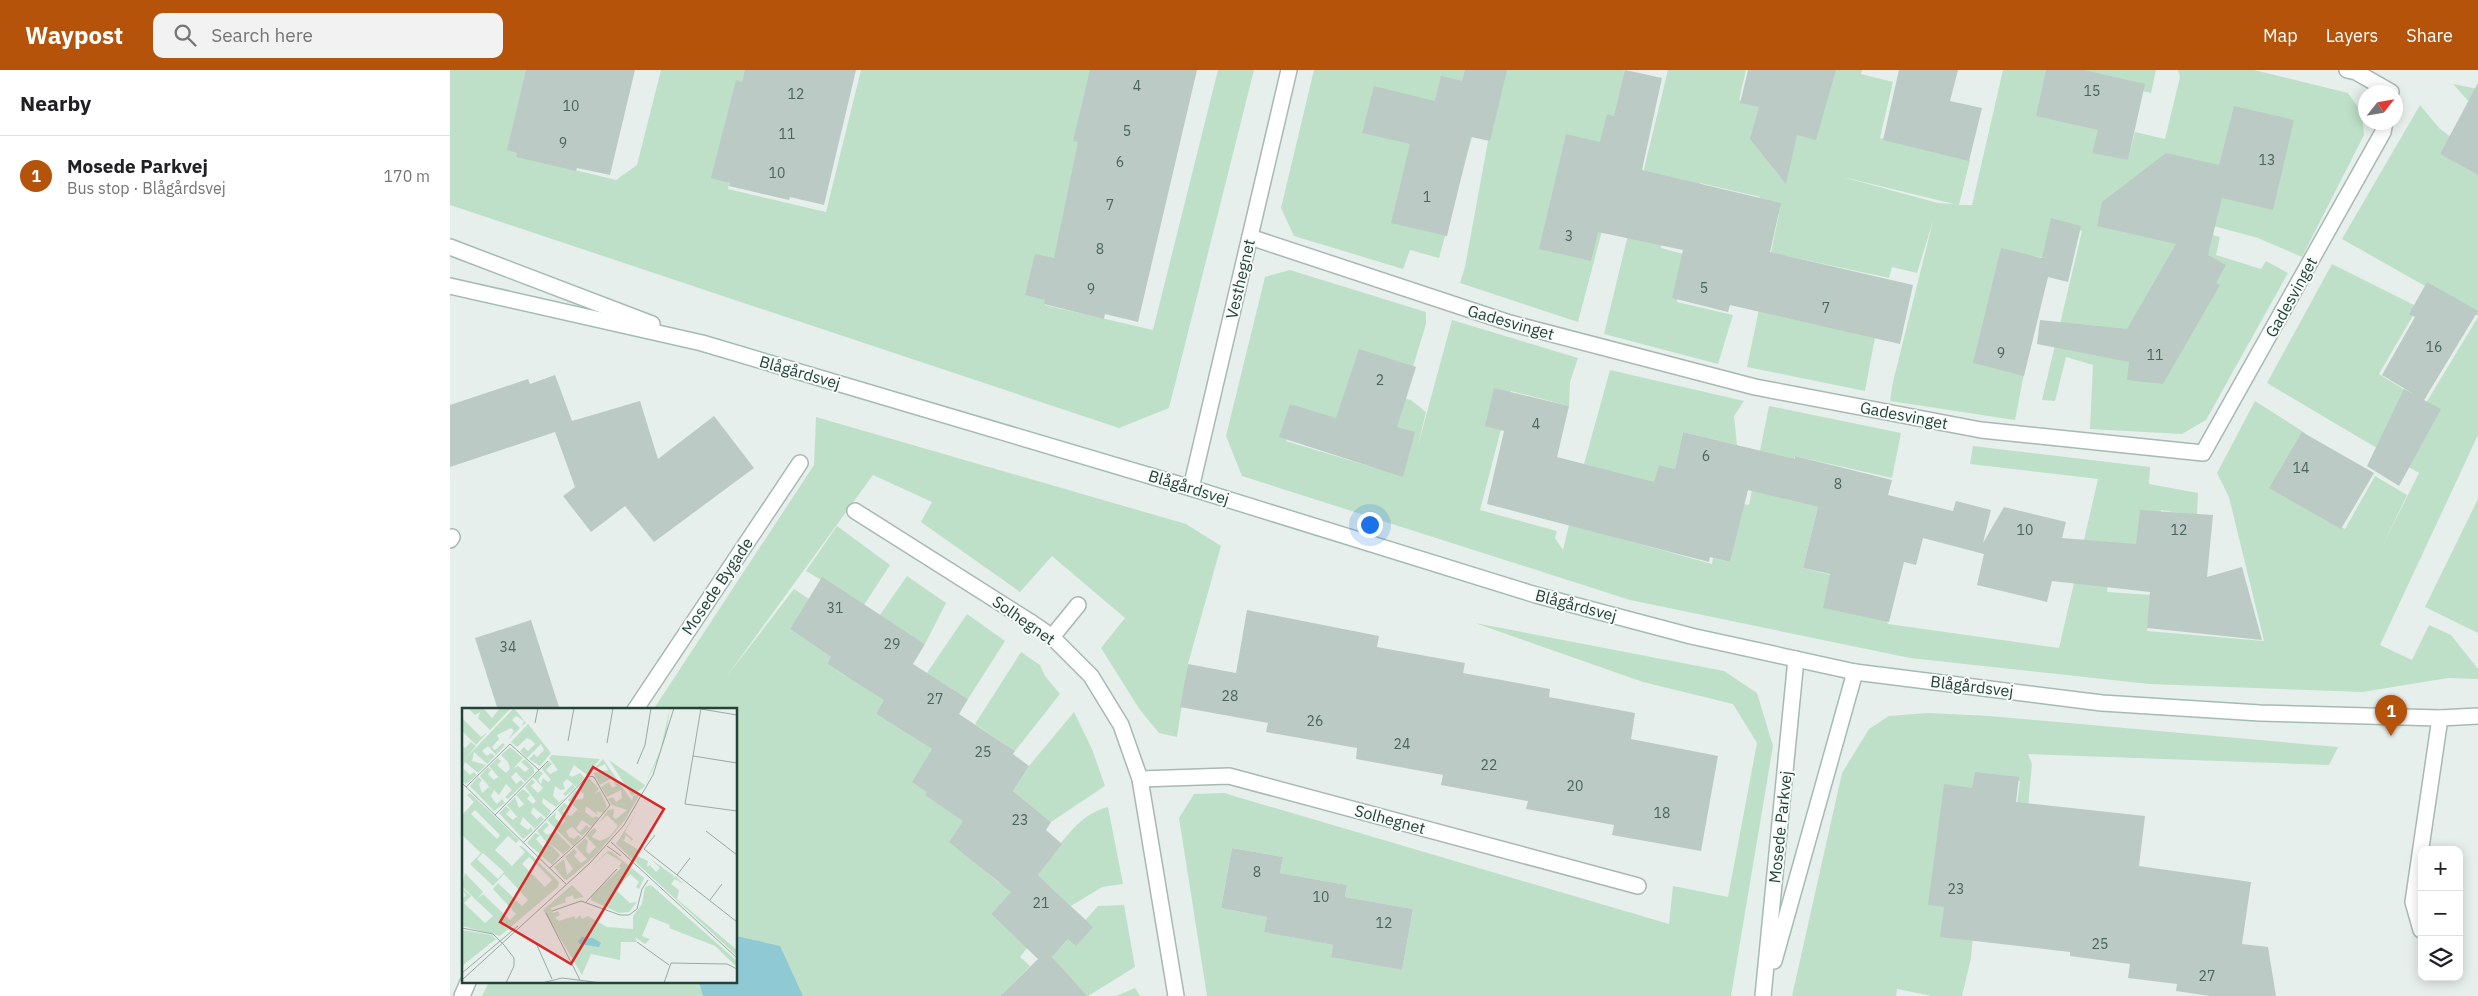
<!DOCTYPE html>
<html lang="en">
<head>
<meta charset="utf-8">
<style>
  :root { --surface:#fff; --page:#f2f2f2; --text:#202124; --muted:#757577; --line:#e0e0e0; --accent:#b45309 }
  body { margin:0; font-family:"IBM Plex Sans",sans-serif; background:var(--page); color:var(--text) }
  .controls { position:absolute; right:15px; bottom:15px; display:grid; overflow:hidden; border-radius:10px; box-shadow:0 2px 12px #0003 }
  .controls button { width:45px; height:45px; display:grid; place-items:center; padding:0; border:0; border-bottom:1px solid var(--line); background:var(--surface); color:var(--text); font:25px sans-serif }
  .compass { position:absolute; left:1908px; top:15px; width:45px; height:45px; border-radius:50%; background:var(--surface); box-shadow:0 2px 12px #0003; rotate:59deg }
  .you { position:absolute; left:919px; top:454px; width:18px; height:18px; margin:-12px; border:4px solid #fff; border-radius:50%; background:#1a73e8; box-shadow:0 0 0 8px #1a73e833 }
  .badge { display:grid; place-items:center; width:32px; height:32px; border-radius:50%; background:var(--accent); color:#fff; font-size:16px; font-weight:700 }
  .pin { position:absolute; translate:-50% -41px; filter:drop-shadow(0 1px 2px #0008) }
  .pin::after { content:''; position:absolute; top:26px; width:18px; height:15px; background:inherit; clip-path:polygon(0 0,100% 0,50% 100%) }
  .list { margin:0; padding:0; list-style:none }
  h2 { display:flex; justify-content:space-between; align-items:center; height:65px; margin:0; padding:0 20px; font-size:21px }
  h2 small { font-size:16px; font-weight:400; color:var(--muted) }
  .list li { display:grid; grid-template-columns:32px 1fr auto; gap:15px; align-items:center; box-sizing:border-box; height:80px; padding:0 20px; border-top:1px solid var(--line) }
  .list b { display:block; font-size:19px; white-space:nowrap }
  .list p { margin:0; font-size:16px; white-space:nowrap; color:var(--muted) }
  .list em { font-size:16px; font-style:normal; color:var(--muted) }
  .icon { flex:none; width:28px; height:28px; fill:none; stroke:currentColor; stroke-width:2; stroke-linecap:round; stroke-linejoin:round }
  .map { position:relative; flex:none; width:2028px; height:926px; overflow:hidden }
  header { display:flex; align-items:center; gap:30px; box-sizing:border-box; height:70px; padding:0 25px; background:var(--accent); color:#fff }
  header strong { font-size:24px }
  nav { display:flex; gap:28px; margin-inline-start:auto; font-size:18px }
  .search { width:350px; height:45px; background:var(--page); display:flex; align-items:center; gap:12px; box-sizing:border-box; padding:0 18px; border-radius:10px; color:var(--muted); font-size:19px }
  main { display:flex }
  aside { flex:1; background:var(--surface) }
  .map>svg:first-child { display:block }
  .green { fill:#bfe0c8; fill-rule:evenodd }
  .water { fill:#8ec9d4 }
  .building { fill:#bbcac4 }
  .lines { fill:none; stroke-linecap:round; stroke-linejoin:round }
  .lane-casing { stroke:#a8b8b2; stroke-width:18 }
  .street-casing { stroke:#a8b8b2; stroke-width:18 }
  .secondary-casing { stroke:#a4bbb3; stroke-width:18 }
  .lane { stroke:#fff; stroke-width:15 }
  .street { stroke:#fff; stroke-width:15 }
  .secondary { stroke:#fff; stroke-width:15 }
  .labels { text-anchor:middle; stroke-width:4; stroke-linejoin:round; paint-order:stroke }
  .number-label { font-size:14px; fill:#4a645c }
  .street-label { font-size:16px; fill:#24423a; stroke:#f7fbf9 }
  .inset-road { fill:none; stroke:#98aaa4; stroke-width:1 }
  .view { fill:#d62828; fill-opacity:0.15; stroke:#d62828; stroke-width:2.5 }
  .inset-edge { fill:none; stroke:#24423a; stroke-width:2.5 }
</style>
</head>
<body>
<header>
<strong>Waypost</strong>
<div class="search"><svg class="icon" aria-label="search" viewBox="0 0 24 24"><circle cx="10" cy="10" r="6"/><path d="M15 15l6 6"/></svg>Search here</div>
<nav><a>Map</a><a>Layers</a><a>Share</a></nav>
</header>
<main>
<aside>
<h2>Nearby<small></small></h2>
<ul class="list">
<li><span class="badge">1</span><div><b>Mosede Parkvej</b><p>Bus stop · Blågårdsvej</p></div><em>170 m</em></li>
</ul>
</aside>
<div class="map">
<svg width="2028" height="926" viewBox="0 0 2028 926">
  <rect width="100%" height="100%" fill="#e6efeb"/>
  <g class="green">
    <polygon points="0,0 87,0 68,86 166,110 187,95 211,0 306,0 278,119 376,142 411,0 650,0 595,235 703,260 768,0 804,0 719,338 669,358 0,135"/>
    <polygon points="864,0 1043,0 1033,27 989,188 960,180 953,199 844,166 831,138"/>
    <polygon points="1051,0 1172,0 1193,5 1128,252 1010,213 1015,197"/>
    <path d="M1218,0H1296L1289,30L1342,43L1352,0H1412L1411,4L1443,12L1430,68L1520,90L1509,135H1522L1553,0H1706L1701,23L1604,0L1657,56L1652,83L1678,90L1685,62L1715,69L1730,7L1728,0H1804L1898,23L1912,43L1914,65L1852,187L1808,168L1760,155L1778,105L1725,155L1770,167L1766,185L1811,199L1816,191L1838,203L1756,350L1732,364L1640,359L1643,295L1616,287L1605,331L1592,330L1632,161L1602,153L1595,188L1553,180L1529,294L1574,304L1565,350L1440,331L1443,312L1483,151L1467,203L1442,197L1439,208L1337,186L1325,245L1425,267L1415,321L1297,297L1329,144L1308,139L1310,127L1250,113L1245,134L1222,129L1211,178L1237,185L1227,232L1283,245L1268,294L1154,264ZM1396,108H1397L1504,134L1488,133Z"/>
    <polygon points="2003,14 2028,19 2021,34"/>
    <polygon points="1970,35 1989,58 2002,68 1993,85 2028,105 2028,246 1892,169"/>
    <polygon points="1882,194 1968,237 1929,304 1976,333 2028,247 2028,365 1930,575 1962,590 1979,555 2001,565 2028,599 2028,609 1998,608 1912,622 1699,614 1460,588 1180,530 792,406 776,366 815,207 840,200 976,242 976,254 962,300 893,355 845,341 836,371 925,398 947,326 961,330 976,342 967,379 1002,250 1128,288 1120,312 1119,336 1061,321 1030,440 1107,461 1105,468 1113,480 1130,408 1146,411 1148,398 1134,394 1160,300 1294,331 1284,346 1287,375 1233,362 1225,399 1209,395 1203,418 1161,466 1262,494 1263,488 1280,492 1285,472 1267,468 1276,431 1299,435 1319,336 1451,363 1442,408 1345,386 1335,429 1368,437 1353,498 1421,515 1438,554 1609,578 1648,409 1520,394 1523,376 1700,397 1699,414 1748,423 1747,446 1711,440 1704,480 1661,476 1657,522 1702,525 1697,561 1814,571 1779,427 1767,403 1805,331 1855,363 1823,419 1895,459 1925,406 1957,425 1933,475 1969,403 1817,313"/>
    <polygon points="366,347 736,454 771,476 738,594 727,667 709,663 690,640 651,578 675,548 602,486 570,522 471,452 482,432 423,405 277,606 344,519 359,529 340,559 381,587 377,594 395,606 400,599 438,625 426,644 482,679 528,728 500,771 549,813 568,815 541,844 577,878 570,887 580,896 552,924 554,926 32,926 39,912 286,912 286,640 203,640 364,395"/>
    <polygon points="2028,429 2028,563 1975,537"/>
    <polygon points="387,456 440,495 414,535 356,501"/>
    <polygon points="457,506 496,533 475,574 430,545"/>
    <polygon points="517,544 555,571 518,629 477,603"/>
    <path d="M1025,553L1274,601L1307,623L1323,676L1281,926H757L729,748L744,724L774,723L1219,854L1223,816L1278,827L1307,673L1283,634L1193,612ZM782,778L833,787L830,803L897,815L895,827L963,839L952,900L881,886L883,875L815,862L817,847L771,838Z"/>
    <polygon points="571,582 590,595 595,606 610,624 565,681 525,654"/>
    <polygon points="624,642 642,679 655,716 601,752 563,721 579,696"/>
    <polygon points="1478,643 1539,646 1888,677 1879,695 1578,684 1582,694 1572,801 1566,743 1570,711 1543,708 1525,840 1521,888 1512,926 1482,926 1447,919 1446,926 1342,926 1392,703 1419,659 1439,646"/>
    <path d="M658,737L673,814L652,817L621,836L588,805C607,780 625,745 658,737Z"/>
    <polygon points="674,835 685,897 638,926 634,926 602,887 648,836"/>
    <polygon points="685,918 690,926 666,926"/>
  </g>
  <polygon class="water" points="286,866 330,876 353,926 253,926 249,912 286,912"/>
  <g class="building">
    <polygon points="76,0 185,0 160,105 127,98 126,101 66,87 67,83 57,80"/>
    <polygon points="295,0 406,0 374,135 340,127 339,130 279,116 280,113 261,108 286,10 292,12"/>
    <polygon points="640,0 747,0 688,252 655,244 654,249 594,234 595,230 575,225 585,184 604,188 628,72 623,71"/>
    <polygon points="1015,0 1057,0 1040,71 1021,67 997,166 941,153 960,74 912,63 924,16 985,31 991,6 1012,11"/>
    <polygon points="1175,0 1212,8 1192,100 1331,133 1320,182 1463,215 1450,274 1280,235 1278,242 1222,228 1233,180 1148,162 1141,191 1089,179 1116,64 1150,72 1157,44 1164,46"/>
    <polygon points="1298,0 1386,0 1366,70 1347,65 1336,114 1300,69 1309,37 1290,33"/>
    <polygon points="1449,0 1508,0 1500,31 1532,38 1519,91 1433,70"/>
    <polygon points="1596,0 1634,0 1695,14 1678,90 1642,83 1648,60 1586,46"/>
    <polygon points="2028,13 2028,105 1990,84"/>
    <polygon points="1784,36 1844,50 1823,140 1772,128 1758,185 1776,195 1766,213 1770,215 1713,314 1677,310 1679,292 1587,274 1590,250 1677,259 1726,174 1647,156 1652,132 1716,83 1769,95"/>
    <polygon points="1601,148 1631,156 1618,212 1598,207 1574,306 1523,293 1551,178 1592,188"/>
    <polygon points="1977,212 2028,241 1974,330 1991,339 1949,416 1917,396 1954,319 1965,325 1932,305 1965,247 1959,244"/>
    <polygon points="909,279 966,297 947,357 965,362 953,407 829,367 840,334 886,348"/>
    <polygon points="105,305 122,351 190,331 208,389 264,346 304,398 204,472 175,436 141,462 113,426 125,417 105,362 0,397 0,335 78,309 80,314"/>
    <polygon points="1044,318 1119,336 1107,387 1204,412 1209,395 1225,399 1233,362 1345,389 1345,386 1442,410 1438,425 1503,441 1506,431 1541,440 1533,473 1554,437 1616,452 1612,468 1686,474 1690,440 1763,445 1757,507 1792,497 1812,570 1697,558 1700,522 1602,511 1597,532 1527,515 1534,484 1473,468 1466,495 1454,492 1439,552 1373,538 1380,504 1353,498 1368,437 1298,420 1280,492 1260,487 1259,492 1037,434 1054,361 1035,356"/>
    <polygon points="1852,362 1924,403 1891,459 1819,418"/>
    <polygon points="372,507 475,574 463,594 518,629 509,644 565,681 563,684 579,696 563,721 601,752 596,760 612,774 588,805 643,857 626,876 618,869 602,887 637,926 550,926 588,889 541,844 561,822 499,772 513,751 475,725 477,722 462,712 482,679 426,644 434,630 377,594 381,587 340,559"/>
    <polygon points="797,540 929,566 927,577 1015,593 1013,603 1100,619 1099,627 1185,643 1181,669 1268,686 1251,781 1162,765 1164,755 1076,739 1078,731 991,715 993,705 906,689 907,678 816,662 818,653 730,637 738,594 786,603"/>
    <polygon points="81,550 110,640 48,640 25,568"/>
    <polygon points="1525,702 1569,707 1566,732 1695,746 1689,796 1801,812 1792,874 1818,877 1826,926 1760,926 1726,921 1727,914 1678,908 1680,894 1620,886 1620,882 1490,867 1494,837 1478,835 1494,714 1522,718"/>
    <polygon points="782,778 833,787 830,803 897,815 895,827 963,839 952,900 881,887 883,875 814,862 817,847 771,838"/>
  </g>
  <g class="lines">
    <defs>
      <g id="lane">
        <polyline points="602,567 628,535"/>
        <polyline points="1971,860 1963,832 1990,648"/>
      </g>
      <g id="street">
        <polyline points="1897,0 1906,2 1941,22"/>
        <polyline points="800,167 1060,253 1305,317 1531,360 1753,383 1933,62 1935,52"/>
        <polyline points="741,418 839,0"/>
        <polyline points="405,441 579,551 602,567 641,606 671,655 690,709 726,926"/>
        <polyline points="0,470 2,467"/>
        <polyline points="185,640 350,393"/>
        <polyline points="690,709 779,706 1188,816"/>
        <polyline points="12,926 18,912"/>
      </g>
      <g id="secondary">
        <polyline points="0,177 202,254"/>
        <polyline points="0,216 252,273 741,418 1086,525 1241,566 1405,602 1652,633 1810,643 1990,648 2028,646"/>
        <polyline points="1324,891 1405,602"/>
        <polyline points="1313,926 1346,589"/>
      </g>
    </defs>
    <use href="#lane" class="lane-casing"/>
    <use href="#street" class="street-casing"/>
    <use href="#secondary" class="secondary-casing"/>
    <use href="#lane" class="lane"/>
    <use href="#street" class="street"/>
    <use href="#secondary" class="secondary"/>
  </g>
  <g class="labels">
    <g class="number-label">
      <text x="687" y="21">4</text>
      <text x="1642" y="26">15</text>
      <text x="346" y="29">12</text>
      <text x="121" y="41">10</text>
      <text x="677" y="66">5</text>
      <text x="337" y="69">11</text>
      <text x="113" y="78">9</text>
      <text x="1817" y="95">13</text>
      <text x="670" y="97">6</text>
      <text x="327" y="108">10</text>
      <text x="977" y="132">1</text>
      <text x="660" y="140">7</text>
      <text x="1119" y="171">3</text>
      <text x="650" y="184">8</text>
      <text x="1254" y="223">5</text>
      <text x="641" y="224">9</text>
      <text x="1376" y="243">7</text>
      <text x="1984" y="282">16</text>
      <text x="1551" y="288">9</text>
      <text x="1705" y="290">11</text>
      <text x="930" y="315">2</text>
      <text x="1086" y="359">4</text>
      <text x="1256" y="391">6</text>
      <text x="1851" y="403">14</text>
      <text x="1388" y="419">8</text>
      <text x="1575" y="465">10</text>
      <text x="1729" y="465">12</text>
      <text x="385" y="543">31</text>
      <text x="442" y="579">29</text>
      <text x="58" y="582">34</text>
      <text x="780" y="631">28</text>
      <text x="485" y="634">27</text>
      <text x="865" y="656">26</text>
      <text x="952" y="679">24</text>
      <text x="533" y="687">25</text>
      <text x="1039" y="700">22</text>
      <text x="1125" y="721">20</text>
      <text x="1212" y="748">18</text>
      <text x="570" y="755">23</text>
      <text x="807" y="807">8</text>
      <text x="1506" y="824">23</text>
      <text x="871" y="832">10</text>
      <text x="591" y="838">21</text>
      <text x="934" y="858">12</text>
      <text x="1650" y="879">25</text>
      <text x="1757" y="911">27</text>
    </g>
    <g class="street-label">
      <text transform="translate(790 209) rotate(-77)" y="6">Vesthegnet</text>
      <text transform="translate(1841 227) rotate(-61)" y="6">Gadesvinget</text>
      <text transform="translate(1061 252) rotate(16)" y="6">Gadesvinget</text>
      <text transform="translate(350 302) rotate(16)" y="6">Blågårdsvej</text>
      <text transform="translate(1454 345) rotate(11)" y="6">Gadesvinget</text>
      <text transform="translate(739 417) rotate(17)" y="6">Blågårdsvej</text>
      <text transform="translate(267 516) rotate(-56)" y="6">Mosede Bygade</text>
      <text transform="translate(1126 535) rotate(15)" y="6">Blågårdsvej</text>
      <text transform="translate(574 550) rotate(35)" y="6">Solhegnet</text>
      <text transform="translate(1522 616) rotate(7)" y="6">Blågårdsvej</text>
      <text transform="translate(940 749) rotate(15)" y="6">Solhegnet</text>
      <text transform="translate(1330 757) rotate(-84)" y="6">Mosede Parkvej</text>
    </g>
  </g>
  <g transform="translate(12 638)">
    <rect width="275" height="275" fill="#e6efeb"/>
    <path d="M6,0H21L30,10L38,0H49L28,22L16,10L18,4L13,7ZM52,0L64,15L60,18L62,13L54,8L50,12L58,20L46,32L52,23L49,20L35,27L37,31L30,39L33,42L41,35L43,37L34,47L26,38L20,43L25,48L29,45L33,48L25,56L12,44L10,53L24,57L16,65L3,54L1,60L8,67L12,64L15,67L4,76L0,73V37L3,40L9,34L14,38L3,51ZM208,0L204,27L195,53L182,79L170,88L147,52L183,77L198,43ZM0,10L19,29L26,24L14,37L0,23ZM66,16L89,45L78,58L67,51L72,46L75,49L82,42L79,36L65,50L58,43L62,39L66,43L73,36L69,32L65,30L55,39L49,34ZM48,39L61,50L51,61L56,58L63,64L67,61L59,54L63,51L72,60V65L63,74L54,64L49,69L54,76L59,72L62,75L46,91L43,89L50,82L44,76L37,87L32,82L29,88L32,93L35,96L40,91L43,95L32,103L8,78L16,69L20,72L17,76L20,85L27,79L30,82L18,68L26,59L29,62L26,66L32,72L36,69L39,72L27,58L36,50L39,53L35,57L44,65L48,61L46,54L39,47ZM90,47L138,51L125,67L112,57L107,67L110,69L118,65L123,70L114,79L111,76L113,80L103,88L101,86L111,76L105,71L101,75L103,81L99,82L93,78L91,88L97,94L103,90L94,99L81,90L80,95L89,103L84,110L71,99L69,105L75,111L79,108L82,111L73,121L61,109L58,116L66,122L69,119L71,123L61,131L37,105L44,98L48,102L44,106L51,112L54,109L57,111L45,97L53,89L57,100L62,96L54,87L61,81L68,87L65,91L71,96L74,93L63,79L70,71L73,74L69,78L76,85L81,80L71,69L78,63L81,65L76,72L79,76L81,70L86,74L89,72L80,61L87,53L90,56L84,62L88,66L96,62L87,50ZM141,51L170,93L171,88L178,86L163,112L133,148L105,172L102,171L92,159L102,151L105,167L111,161L103,149L112,141L115,144L112,148L119,155L125,151L114,139L123,130L126,133L124,143L127,146L134,139L124,128L132,120L135,122L130,129L138,133L147,129L156,118L145,107L137,115L146,102L152,101L151,109L154,111L165,102L150,97L146,91L151,89L154,94L160,90L159,82L145,89L139,79L147,74L150,80L154,78L150,70L138,77L131,65L146,62L143,56L131,62ZM127,70L137,81L132,86L138,83L145,98L141,105L134,103L136,107L124,98L123,104L131,110L134,108L137,110L130,119L120,112L114,120L118,124L124,117L128,120L120,128L110,119L104,123L107,129L112,131L116,127L119,130L111,138L85,112L94,104L93,110L100,116L103,113L96,102L102,95L106,98L101,103L103,106L109,108L115,102L118,104L106,92L114,82L118,85L112,92L121,91L122,86L116,81ZM8,85L57,132L54,135L46,128L33,142L50,158L63,144L57,138H60L97,174L96,179L38,228L0,218V190L4,188L0,180L9,188L2,195L23,215L31,208L14,192L21,186L48,212L54,206L31,181L36,175L60,198L66,192L42,166L31,178L8,156L19,145L0,127V107L12,94L5,87ZM13,102L38,127L35,131L9,106ZM21,145L42,164L36,171L15,151ZM67,149L90,172L83,179L60,156ZM176,101L163,124L171,131L170,133L164,127L162,133L182,145L177,143L175,148L186,153L185,159L188,157L194,164L198,160L189,151L212,168L211,171L213,168L223,177L213,171L209,176L217,182L215,191L275,242V248L154,136ZM84,114L87,117L81,123L85,127L93,123L109,139L101,146L86,134L98,147L90,157L65,135L73,125L78,127L74,131L81,139L85,135L75,123ZM146,143L150,144L182,170L177,181L174,179L177,174L168,166L154,182L168,195L175,194L167,204L157,205L129,192V188L159,160L157,158L160,154L145,145L127,161ZM3,165L21,184L14,192L0,178ZM110,177L122,189L112,191L111,187L103,190L104,194L89,200L91,205L96,203L98,207L93,210L97,213L112,208L114,211L118,207L120,211L126,208L145,219L171,221V208L180,196L183,179L189,177L275,253V259L253,238L207,220L208,217L188,209L180,228L188,231L183,236L173,229L175,234H159L158,252L129,246L120,267L81,202ZM0,222L30,227L34,231L0,258Z" fill="#bfe0c8" fill-rule="evenodd"/>
    <path d="M120,229L131,230L139,235L137,239L118,236L116,233Z" fill="#8ec9d4"/>
    <path class="inset-road" d="M239,0L223,96L275,103M239,1L275,7M73,15L76,0M106,33L112,0M145,35L151,0M231,48L275,55M175,56L183,37L189,0M0,75L104,176M4,79L48,36L77,62M33,107L86,53M244,123L275,147M193,127L182,141L275,214M149,134L275,250M61,135L126,68L132,69L148,97L122,129L88,160M145,138L159,148M215,167L228,150M248,192L260,176M124,194L155,161M90,203L119,193L158,207H167L175,201L180,181L186,172M84,205L118,272M0,220L31,226L42,237L52,250V258L44,275M175,234L207,257M74,235L90,271M0,265L56,218M0,272L128,155L162,117L191,67L212,0M80,275L100,270L140,275M202,275L209,255L265,256L275,261"/>
    <path class="view" d="M131,59L202,101L109,256L38,214Z"/>
    <rect width="275" height="275" class="inset-edge"/>
  </g>
</svg>
<div class="controls">
<button>+</button>
<button>−</button>
<button><svg class="icon" aria-label="layers" viewBox="0 0 24 24"><path d="M12 4l9 5-9 5-9-5zM3 14l9 5 9-5"/></svg></button>
</div>
<svg class="compass" viewBox="-18 -18 36 36"><path d="M0-13l5 13h-10z" fill="#e53935"/><path d="M0 13l5-13h-10z" fill="#757577"/></svg>
<div class="you"></div>
<div class="pin badge" style="left:1941px;top:666px">1</div>
</div>
</main>
</body>
</html>
